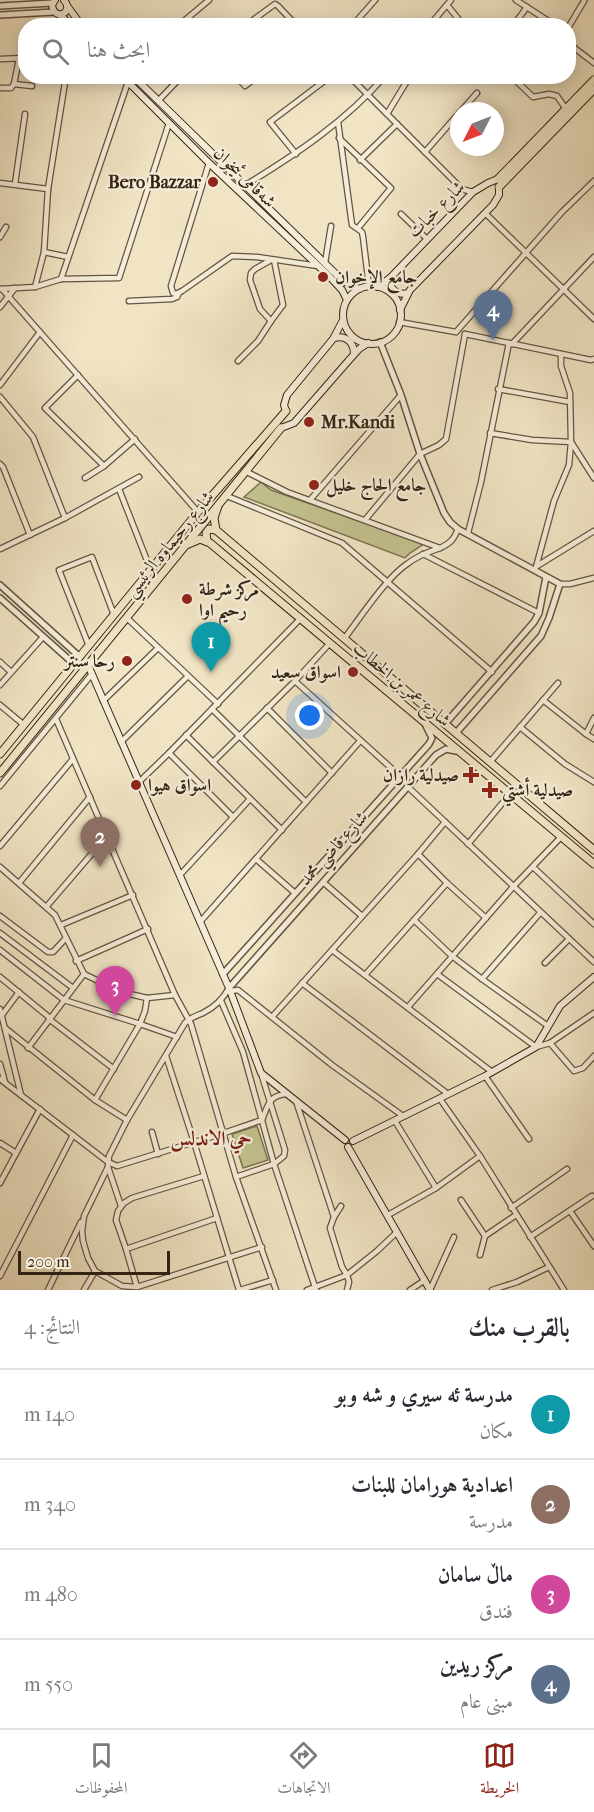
<!DOCTYPE html>
<html lang="ar">
<head>
<meta charset="utf-8">
<style>
  :root { --surface:#fff; --page:#f2f2f3; --text:#2b2b33; --muted:#7c7c81; --line:#e1e1e2; --accent:#8f2418 }
  body { margin:0; font-family:"IM FELL French Canon",Amiri,serif; background:var(--page); color:var(--text); direction:rtl }
  .compass { position:absolute; left:450px; top:102px; width:54px; height:54px; border-radius:50%; background:var(--surface); box-shadow:0 3px 15px #0003; rotate:228deg }
  .scale { position:absolute; left:18px; bottom:15px; width:152px; box-sizing:border-box; padding-left:6px; border:3px solid #352414; border-top:0; font-size:16px; line-height:21px; white-space:nowrap; color:#352414; -webkit-text-stroke:4px #f5edd9; paint-order:stroke }
  .you { position:absolute; left:310px; top:716px; width:21px; height:21px; margin:-15px; border:4px solid #fff; border-radius:50%; background:#1a73e8; box-shadow:0 0 0 9px #1a73e833 }
  .badge { display:grid; place-items:center; width:39px; height:39px; border-radius:50%; background:var(--accent); color:#fff; font-size:20px; font-weight:700 }
  .pin { position:absolute; translate:-50% -50px; filter:drop-shadow(0 2px 3px #0008) }
  .pin::after { content:''; position:absolute; top:32px; width:21px; height:18px; background:inherit; clip-path:polygon(0 0,100% 0,50% 100%) }
  .list { margin:0; padding:0; list-style:none }
  h2 { display:flex; justify-content:space-between; align-items:center; height:78px; margin:0; padding:0 24px; font-size:26px }
  h2 small { font-size:20px; font-weight:400; color:var(--muted) }
  .list li { display:grid; grid-template-columns:39px 1fr auto; gap:18px; align-items:center; box-sizing:border-box; height:90px; padding:0 24px; border-top:2px solid var(--line) }
  .list b { display:block; font-size:22px; white-space:nowrap }
  .list p { margin:0; font-size:20px; white-space:nowrap; color:var(--muted) }
  .list em { font-size:20px; font-style:normal; color:var(--muted) }
  .icon { flex:none; width:33px; height:33px; fill:none; stroke:currentColor; stroke-width:2; stroke-linecap:round; stroke-linejoin:round }
  .map { position:relative; flex:none; width:594px; height:1290px; overflow:hidden; direction:ltr }
  .search { position:absolute; background:var(--surface); box-shadow:0 3px 15px #0003; left:18px; right:18px; top:18px; height:66px; display:flex; align-items:center; gap:15px; box-sizing:border-box; padding:0 21px; border-radius:24px; color:var(--muted); font-size:22px }
  .sheet { height:438px; background:var(--surface) }
  nav { display:flex; justify-content:space-around; align-items:center; box-sizing:border-box; height:84px; border-top:2px solid var(--line); background:var(--surface); font-size:16px; color:var(--muted) }
  nav a { display:grid; justify-items:center; gap:3px }
  nav .on { color:var(--accent) }
  .map>svg:first-child { display:block }
  .green { fill:#c2c28f; stroke:#7c7352; stroke-width:1.5 }
  .lines { fill:none; stroke-linecap:round; stroke-linejoin:round }
  .minor-casing { stroke:#645440; stroke-width:7 }
  .tertiary-casing { stroke:#645440; stroke-width:8 }
  .secondary-casing { stroke:#352414; stroke-width:8 }
  .primary-casing { stroke:#352414; stroke-width:9 }
  .minor { stroke:#f5edd9; stroke-width:4.5 }
  .tertiary { stroke:#f5edd9; stroke-width:5 }
  .secondary { stroke:#f5edd9; stroke-width:6 }
  .primary { stroke:#f0e4c4; stroke-width:7 }
  .poi-dot { fill:#8f2418; stroke:#f5edd9; stroke-width:2 }
  .labels { text-anchor:middle; stroke-width:4.5; stroke-linejoin:round; paint-order:stroke }
  .street-label { font-size:18px; fill:#352414; stroke:#f5edd9 }
  .poi-label { font-size:18px; font-weight:bold; fill:#352414; stroke:#f5edd9; text-anchor:start }
  .neighbourhood-label { font-size:20px; font-weight:bold; fill:#7a1f14; stroke:#f5edd9 }
</style>
</head>
<body>
<div class="map">
<svg width="594" height="1290" viewBox="0 0 594 1290">
  <rect width="100%" height="100%" fill="#f0e4c4"/>
  <filter id="stains"><feTurbulence type="fractalNoise" baseFrequency=".00333" numOctaves="4"/><feColorMatrix values="0 0 0 0 .2 0 0 0 0 .09 0 0 0 0 .02 0 0 0 .5 -.17"/></filter>
  <radialGradient id="worn" r=".72"><stop offset=".6" stop-color="#630" stop-opacity="0"/><stop offset="1" stop-color="#630" stop-opacity=".3"/></radialGradient>
  <g class="green">
    <polygon points="261,482 271,490 424,544 410,553 405,558 244,497"/>
    <polygon points="257,1126 268,1160 243,1168 232,1134"/>
  </g>
  <g class="lines">
    <defs>
      <g id="minor">
        <polyline points="516,0 556,26"/>
        <polyline points="447,5 464,26"/>
        <polyline points="178,26 209,0"/>
        <polyline points="245,26 275,4 278,6 297,26"/>
        <polyline points="352,26 375,0"/>
        <polyline points="429,26 451,0"/>
        <polyline points="513,26 527,7"/>
        <polyline points="568,28 584,1"/>
        <polyline points="568,43 594,63"/>
        <polyline points="0,59 26,58"/>
        <polyline points="236,76 245,86 258,76"/>
        <polyline points="349,76 458,185 465,190 473,192"/>
        <polyline points="511,76 533,97 549,94 557,96 566,109"/>
        <polyline points="14,84 32,86"/>
        <polyline points="0,88 11,88 14,84 19,59"/>
        <polyline points="158,101 182,76"/>
        <polyline points="461,111 477,93"/>
        <polyline points="387,114 410,76"/>
        <polyline points="338,122 352,225 362,232 363,237 369,286"/>
        <polyline points="339,138 391,188 358,228"/>
        <polyline points="425,152 459,113"/>
        <polyline points="296,154 270,122 331,76"/>
        <polyline points="360,160 397,124"/>
        <polyline points="209,163 171,286 173,293 176,294 182,291 232,256 257,257 318,266"/>
        <polyline points="0,183 48,189"/>
        <polyline points="15,184 25,114"/>
        <path d="M244,186C295,155 345,122 385,76"/>
        <polyline points="485,213 594,319"/>
        <polyline points="401,214 427,239"/>
        <polyline points="0,237 6,227"/>
        <polyline points="44,252 68,257"/>
        <polyline points="271,260 255,269 251,273 250,280 260,309 271,321 283,305 274,260"/>
        <polyline points="325,263 331,226"/>
        <polyline points="61,279 128,82"/>
        <polyline points="35,287 44,252 48,189 66,76"/>
        <polyline points="0,289 35,287 61,279 119,278 169,123"/>
        <polyline points="2,289 198,512"/>
        <polyline points="129,301 172,299 177,297 179,293"/>
        <polyline points="0,307 15,288"/>
        <polyline points="399,322 456,332"/>
        <polyline points="456,332 562,212 594,181"/>
        <polyline points="465,334 591,360 594,359"/>
        <polyline points="512,344 594,257"/>
        <polyline points="561,354 561,366 570,393 571,442 594,478"/>
        <polyline points="238,361 258,341 271,321"/>
        <polyline points="78,375 45,408 104,466"/>
        <polyline points="0,385 40,332"/>
        <polyline points="498,389 570,402"/>
        <polyline points="0,397 33,437 65,518"/>
        <polyline points="490,433 532,440 571,442 569,465 554,501 536,567"/>
        <polyline points="0,464 3,467 30,535"/>
        <path d="M247,472L287,492L440,548C451,543 454,539 458,529"/>
        <polyline points="85,478 104,466 135,439"/>
        <polyline points="119,489 148,563 153,567"/>
        <polyline points="227,496 342,543 492,672"/>
        <polyline points="310,500 401,395"/>
        <polyline points="365,520 420,454 439,445 446,439 465,334"/>
        <polyline points="468,533 481,482 509,343"/>
        <polyline points="0,549 65,518 139,477"/>
        <polyline points="423,554 539,613"/>
        <polyline points="537,566 594,531"/>
        <polyline points="560,584 570,584 594,578"/>
        <polyline points="127,618 218,704"/>
        <path d="M344,639C360,618 386,578 407,564C417,556 428,552 440,548"/>
        <polyline points="89,646 59,570 92,557 114,615"/>
        <polyline points="0,662 11,672"/>
        <polyline points="295,681 400,776"/>
        <polyline points="0,685 43,637"/>
        <polyline points="543,700 586,734 594,739"/>
        <polyline points="103,701 158,648"/>
        <polyline points="0,705 24,725"/>
        <polyline points="267,708 332,773"/>
        <polyline points="212,709 306,802"/>
        <polyline points="56,719 175,995 191,1024 236,1177 276,1290"/>
        <polyline points="520,727 565,764 594,782"/>
        <polyline points="586,734 594,718"/>
        <polyline points="186,735 213,762"/>
        <polyline points="121,742 188,676"/>
        <polyline points="169,753 233,817"/>
        <polyline points="490,762 558,683"/>
        <polyline points="139,782 169,753 301,618"/>
        <polyline points="0,786 92,674"/>
        <polyline points="408,787 594,962"/>
        <polyline points="282,830 213,762 295,681 330,643"/>
        <polyline points="468,844 510,794"/>
        <polyline points="0,846 73,759"/>
        <polyline points="418,854 447,883 486,918"/>
        <polyline points="256,859 295,893"/>
        <polyline points="0,867 55,915 84,974 121,992 147,998 175,995"/>
        <polyline points="533,867 594,924"/>
        <polyline points="180,875 250,799"/>
        <polyline points="323,882 362,916"/>
        <polyline points="19,883 90,797"/>
        <polyline points="47,906 107,836"/>
        <polyline points="0,916 48,952 53,952 66,938"/>
        <polyline points="414,920 452,956 482,979 548,1026"/>
        <polyline points="200,922 360,741"/>
        <polyline points="61,925 133,895"/>
        <polyline points="0,933 73,988"/>
        <polyline points="0,950 64,1000 140,1024 177,1037"/>
        <polyline points="332,950 492,1072"/>
        <polyline points="76,961 148,929"/>
        <polyline points="545,963 569,939"/>
        <polyline points="437,974 536,1047 550,1043 594,1013"/>
        <polyline points="365,975 447,883"/>
        <polyline points="0,977 50,1018"/>
        <polyline points="482,979 540,913"/>
        <polyline points="302,983 448,1094"/>
        <path d="M229,988C223,999 215,1007 203,1013C196,1016 191,1017 185,1023L127,1120L109,1156L108,1167L84,1216L82,1231L83,1241L88,1258L95,1271L122,1286L137,1287L262,1247"/>
        <polyline points="230,991 238,990 332,1065 403,1116"/>
        <polyline points="221,1001 243,1052 274,1164 236,1177"/>
        <polyline points="408,1007 513,887 561,837"/>
        <polyline points="0,1009 21,1095"/>
        <polyline points="2,1015 19,992"/>
        <polyline points="272,1017 418,854 445,822"/>
        <polyline points="49,1019 114,1069"/>
        <polyline points="5,1028 95,1100 127,1120"/>
        <polyline points="550,1043 574,1071 583,1068 594,1056"/>
        <polyline points="28,1048 84,974"/>
        <polyline points="166,1056 194,1142 239,1290"/>
        <polyline points="0,1064 5,1082"/>
        <polyline points="261,1073 285,1150 284,1156 274,1164 316,1290"/>
        <polyline points="485,1076 529,1139"/>
        <path d="M0,1079L108,1162L117,1166L224,1133L262,1120C268,1105 269,1095 287,1094"/>
        <polyline points="440,1099 480,1156 564,1290"/>
        <polyline points="95,1100 140,1024 145,1011 147,998"/>
        <polyline points="296,1101 334,1217 330,1228 342,1267 347,1275 349,1282 347,1290"/>
        <polyline points="395,1121 436,1188"/>
        <polyline points="152,1132 158,1154"/>
        <polyline points="0,1143 16,1153"/>
        <polyline points="108,1167 121,1206"/>
        <polyline points="204,1176 132,1198 124,1203 118,1211 116,1220 126,1249 217,1218"/>
        <polyline points="0,1183 40,1109"/>
        <polyline points="461,1200 485,1236"/>
        <polyline points="511,1208 567,1169"/>
        <polyline points="570,1211 594,1246"/>
        <polyline points="388,1215 436,1188 480,1156"/>
        <polyline points="334,1217 341,1206"/>
        <polyline points="530,1237 592,1196"/>
        <polyline points="126,1249 137,1287"/>
        <polyline points="480,1255 485,1236 516,1215"/>
        <polyline points="0,1276 73,1135"/>
        <polyline points="48,1290 81,1222"/>
        <polyline points="84,1290 95,1271"/>
        <polyline points="240,1290 273,1280"/>
        <polyline points="307,1290 347,1275 377,1251 397,1232"/>
        <polyline points="410,1290 425,1280"/>
        <polyline points="430,1290 454,1237"/>
        <polyline points="492,1290 517,1282 549,1267"/>
      </g>
      <g id="tertiary">
        <polyline points="0,6 52,3"/>
        <polyline points="0,15 54,12"/>
        <polyline points="380,342 401,395 420,454 444,513 450,522 458,529 560,584 549,618 541,636 456,733"/>
        <polyline points="0,585 80,657"/>
        <polyline points="0,598 74,664"/>
        <polyline points="445,724 534,622 539,613 546,577"/>
        <polyline points="223,974 429,744 432,738 426,726"/>
        <polyline points="229,988 436,755 446,749 456,751"/>
      </g>
      <g id="secondary">
        <path d="M55,0L52,5C54,22 75,13 64,0"/>
        <polyline points="68,7 82,26"/>
        <polyline points="60,15 72,26"/>
        <polyline points="122,76 209,163 328,275 342,290 347,300"/>
        <polyline points="133,76 339,277 350,285 359,289"/>
        <path d="M392,277L391,287C396,293 400,295 408,293"/>
        <circle cx="372" cy="315" r="29"/>
        <polyline points="378,287 390,278 473,192 488,183 498,179"/>
        <polyline points="400,310 410,290 493,205 499,195 499,187"/>
        <path d="M334,338C346,335 354,342 354,354"/>
        <polyline points="286,411 284,405 287,395 333,339 343,320"/>
        <polyline points="281,428 294,423 350,359 359,349 368,343"/>
        <polyline points="88,665 229,988 261,1073 345,1140"/>
        <polyline points="353,1141 485,1076 536,1047 560,1006 594,977"/>
        <polyline points="348,1147 430,1290"/>
      </g>
      <g id="primary">
        <polyline points="498,179 594,80"/>
        <polyline points="499,187 594,89"/>
        <polyline points="218,506 214,518 216,530 594,850"/>
        <polyline points="207,541 206,533 209,529 216,530"/>
        <polyline points="186,545 200,539 210,543 594,864"/>
        <polyline points="0,754 198,512 286,411"/>
        <polyline points="0,773 281,428"/>
      </g>
    </defs>
    <use href="#minor" class="minor-casing"/>
    <use href="#tertiary" class="tertiary-casing"/>
    <use href="#secondary" class="secondary-casing"/>
    <use href="#primary" class="primary-casing"/>
    <use href="#minor" class="minor"/>
    <use href="#tertiary" class="tertiary"/>
    <use href="#secondary" class="secondary"/>
    <use href="#primary" class="primary"/>
  </g>
  <g class="poi-dot">
    <circle cx="213" cy="182" r="6"/>
    <circle cx="323" cy="277" r="6"/>
    <circle cx="309" cy="422" r="6"/>
    <circle cx="314" cy="485" r="6"/>
    <circle cx="187" cy="599" r="6"/>
    <circle cx="127" cy="661" r="6"/>
    <circle cx="353" cy="672" r="6"/>
    <path d="M468 766h6v6h6v6h-6v6h-6v-6h-6v-6h6z"/>
    <circle cx="136" cy="785" r="6"/>
    <path d="M487 781h6v6h6v6h-6v6h-6v-6h-6v-6h6z"/>
  </g>
  <g class="labels">
    <g class="street-label">
      <text transform="translate(245 177) rotate(44)" y="6">شەقامی ئیخوان</text>
      <text transform="translate(436 209) rotate(-45)" y="6">شارع خبات</text>
      <text transform="translate(169 544) rotate(-51)" y="6">شارع رحيماوه الرئيسي</text>
      <text transform="translate(402 684) rotate(40)" y="6">شارع عمر بن الخطاب</text>
      <text transform="translate(333 848) rotate(-48)" y="6">شارع قاضي محمد</text>
    </g>
    <g class="poi-label">
      <text x="201" y="188" text-anchor="end">Bero Bazzar</text>
      <text x="335" y="283">جامع الإخوان</text>
      <text x="321" y="428">Mr.Kandi</text>
      <text x="326" y="491">جامع الحاج خليل</text>
      <text x="199" y="595">مركز شرطة<tspan x="199" dy="21">رحيم اوا</tspan></text>
      <text x="115" y="667" text-anchor="end">رحا سنتر</text>
      <text x="341" y="678" text-anchor="end">اسواق سعيد</text>
      <text x="459" y="781" text-anchor="end">صيدلية رازان</text>
      <text x="148" y="791">اسواق هيوا</text>
      <text x="502" y="796">صيدلية أشتي</text>
    </g>
    <g class="neighbourhood-label">
      <text x="211" y="1145">حي الاندلس</text>
    </g>
  </g>
  <rect width="100%" height="100%" filter="url(#stains)"/>
  <rect width="100%" height="100%" fill="url(#worn)"/>
</svg>
<svg class="compass" viewBox="-18 -18 36 36"><path d="M0-13l5 13h-10z" fill="#e53935"/><path d="M0 13l5-13h-10z" fill="#7c7c81"/></svg>
<div class="scale">200 m</div>
<div class="you"></div>
<div class="pin badge" style="left:211px;top:672px;background:#0f9aa8">1</div>
<div class="pin badge" style="left:100px;top:867px;background:#8d6e63">2</div>
<div class="pin badge" style="left:115px;top:1016px;background:#d1479c">3</div>
<div class="pin badge" style="left:493px;top:340px;background:#5c6f8a">4</div>
<div class="search"><svg class="icon" aria-label="search" viewBox="0 0 24 24"><circle cx="10" cy="10" r="6"/><path d="M15 15l6 6"/></svg>ابحث هنا</div>
</div>
<section class="sheet">
<h2>بالقرب منك<small>النتائج: 4</small></h2>
<ul class="list">
<li><span class="badge" style="background:#0f9aa8">1</span><div><b>مدرسة ئه سيري و شه وبو</b><p>مكان</p></div><em>140 m</em></li>
<li><span class="badge" style="background:#8d6e63">2</span><div><b>اعدادية هورامان للبنات</b><p>مدرسة</p></div><em>340 m</em></li>
<li><span class="badge" style="background:#d1479c">3</span><div><b>ماڵ سامان</b><p>فندق</p></div><em>480 m</em></li>
<li><span class="badge" style="background:#5c6f8a">4</span><div><b>مركز ريدين</b><p>مبنى عام</p></div><em>550 m</em></li>
</ul>
</section>
<nav>
<a class="on"><svg class="icon" aria-label="map" viewBox="0 0 24 24"><path d="M3 6l6-2 6 2 6-2v14l-6 2-6-2-6 2zM9 4v14M15 6v14"/></svg>الخريطة</a>
<a><svg class="icon" aria-label="directions" viewBox="0 0 24 24"><path d="M12 3l9 9-9 9-9-9zM9 14v-3h6M13 9l2 2-2 2"/></svg>الاتجاهات</a>
<a><svg class="icon" aria-label="saved" viewBox="0 0 24 24"><path d="M7 4h10v16l-5-4-5 4z"/></svg>المحفوظات</a>
</nav>
</body>
</html>
